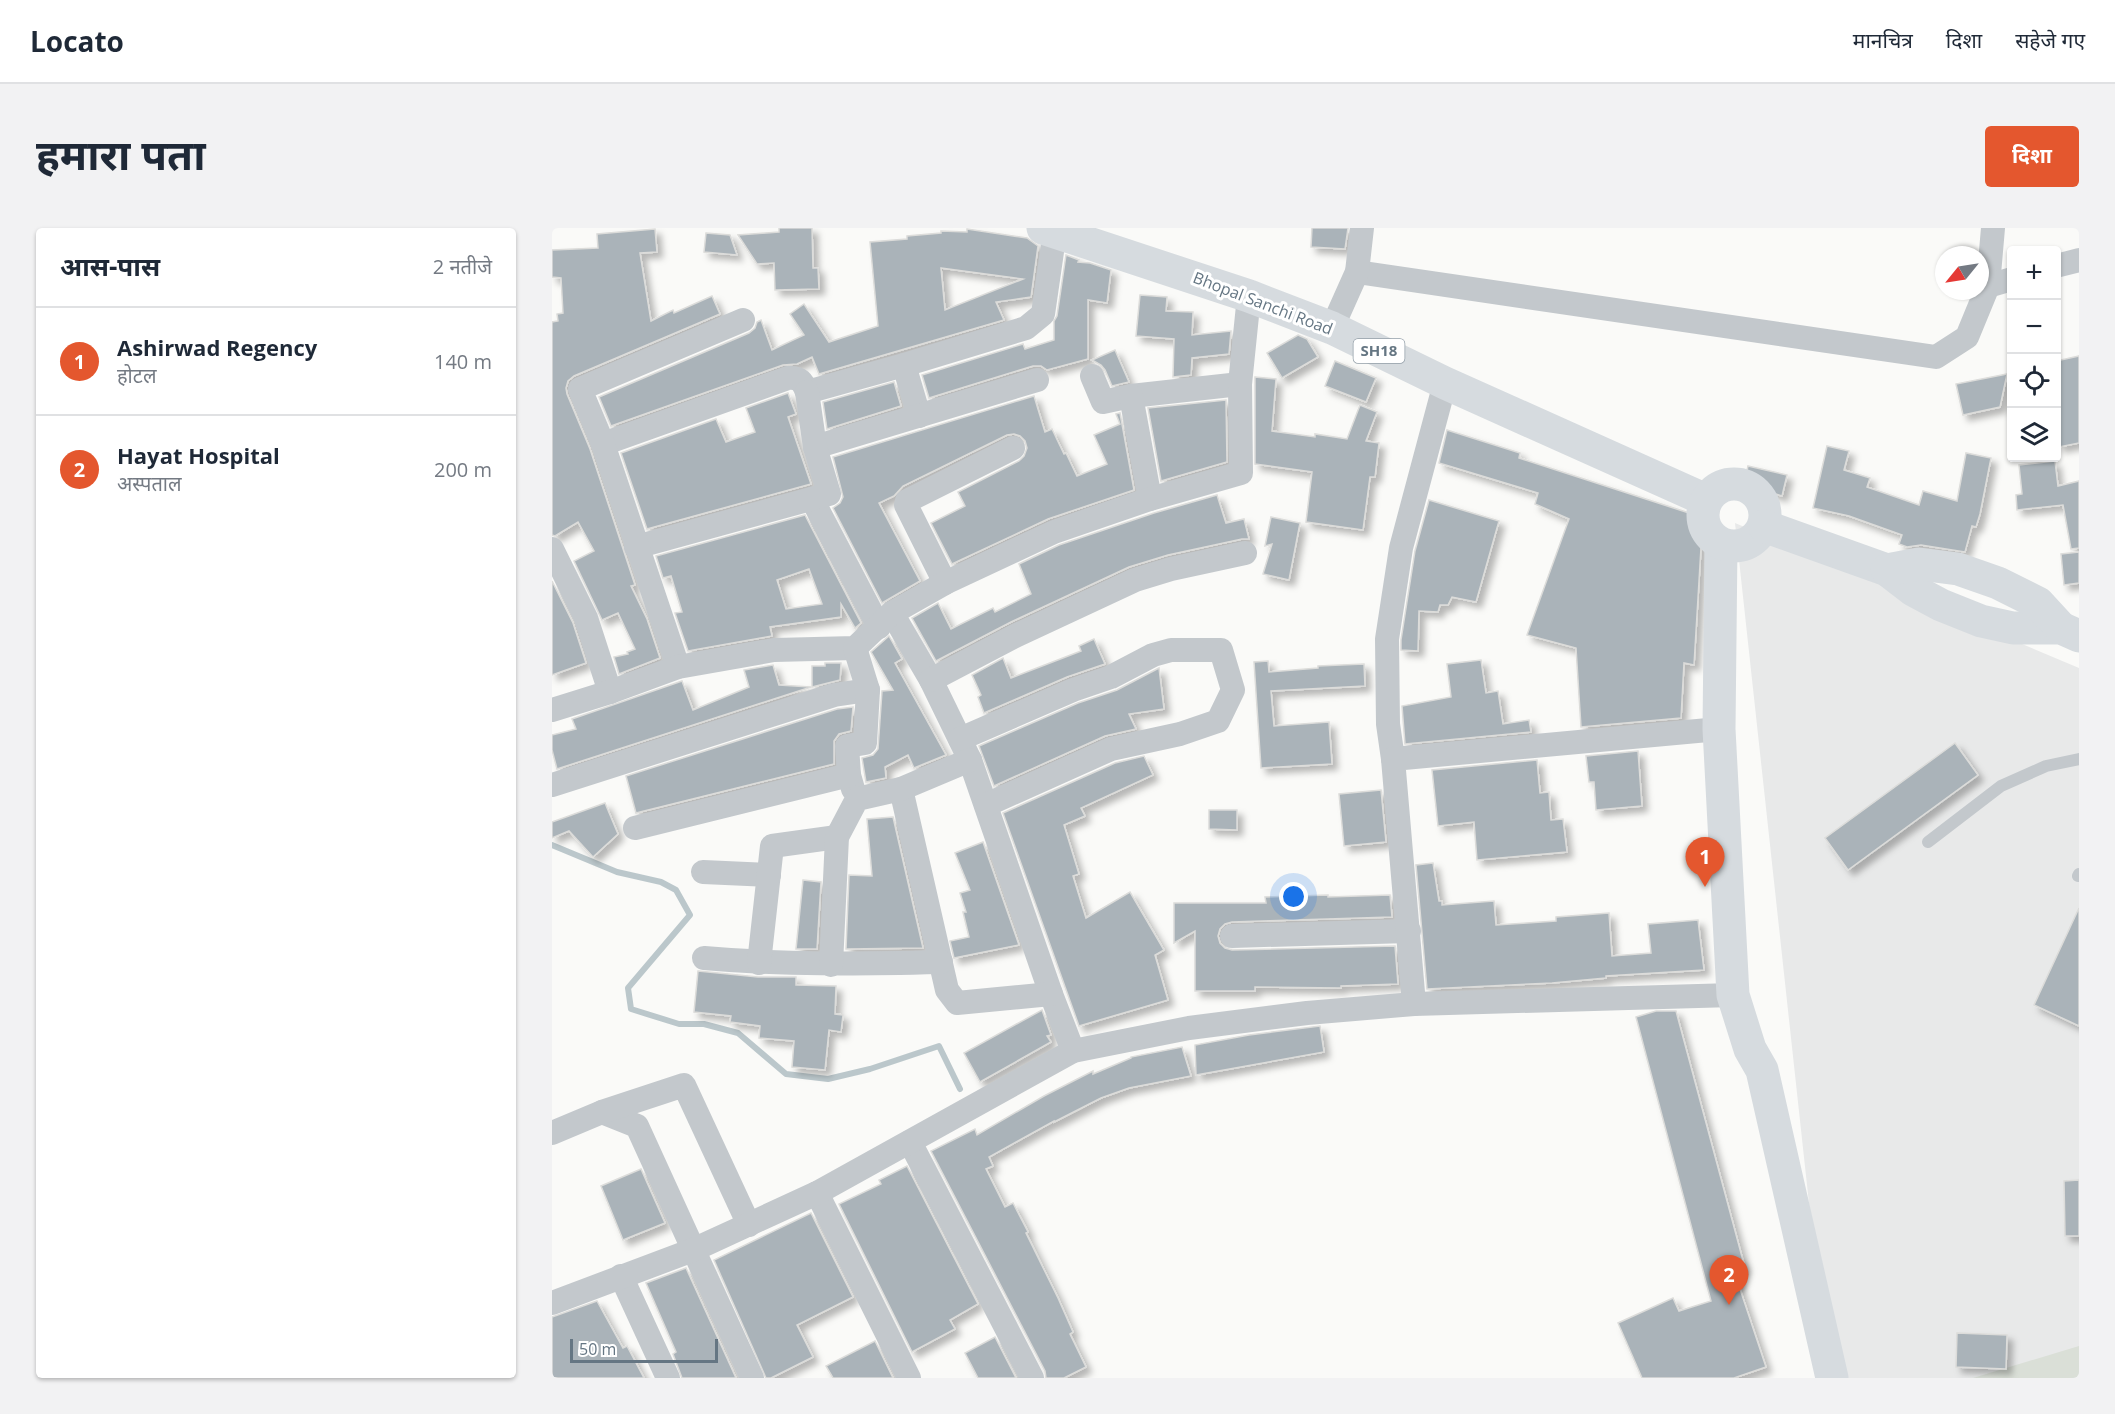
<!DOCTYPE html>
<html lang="hi">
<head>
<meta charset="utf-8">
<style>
  :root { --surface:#fff; --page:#f2f2f3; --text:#1f2937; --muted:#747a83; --line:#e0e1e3; --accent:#e4572e }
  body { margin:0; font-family:"Open Sans","Noto Sans Devanagari",sans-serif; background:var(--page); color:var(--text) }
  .controls { position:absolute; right:18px; top:18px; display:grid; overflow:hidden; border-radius:6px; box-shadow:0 2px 4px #0004 }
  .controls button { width:54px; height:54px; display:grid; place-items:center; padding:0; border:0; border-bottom:2px solid var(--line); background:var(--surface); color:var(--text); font:30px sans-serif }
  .compass { position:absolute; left:1383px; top:18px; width:54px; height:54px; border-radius:50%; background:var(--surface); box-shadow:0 2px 4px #0004; rotate:240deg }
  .scale { position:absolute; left:18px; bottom:15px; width:148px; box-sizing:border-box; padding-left:6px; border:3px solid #657683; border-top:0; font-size:16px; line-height:21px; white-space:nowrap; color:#657683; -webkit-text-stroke:4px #fff; paint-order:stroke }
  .you { position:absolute; left:742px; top:669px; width:21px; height:21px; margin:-15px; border:4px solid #fff; border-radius:50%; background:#1a73e8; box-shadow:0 0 0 9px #1a73e833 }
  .badge { display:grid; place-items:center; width:39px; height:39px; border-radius:50%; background:var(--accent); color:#fff; font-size:20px; font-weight:700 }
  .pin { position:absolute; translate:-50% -50px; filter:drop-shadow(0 2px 3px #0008) }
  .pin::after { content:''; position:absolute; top:32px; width:21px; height:18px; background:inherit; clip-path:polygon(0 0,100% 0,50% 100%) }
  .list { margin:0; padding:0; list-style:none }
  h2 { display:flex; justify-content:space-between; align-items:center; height:78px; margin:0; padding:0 24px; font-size:26px }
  h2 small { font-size:20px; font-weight:400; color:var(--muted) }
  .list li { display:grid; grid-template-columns:39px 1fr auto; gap:18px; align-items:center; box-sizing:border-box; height:108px; padding:0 24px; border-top:2px solid var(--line) }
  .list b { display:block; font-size:22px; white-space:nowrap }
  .list p { margin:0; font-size:20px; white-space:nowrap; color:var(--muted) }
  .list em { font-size:20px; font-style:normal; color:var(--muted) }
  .icon { flex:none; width:33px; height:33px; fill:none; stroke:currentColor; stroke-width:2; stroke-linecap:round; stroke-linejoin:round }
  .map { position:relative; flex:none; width:1527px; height:1150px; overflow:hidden; border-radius:6px }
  header { display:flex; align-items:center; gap:36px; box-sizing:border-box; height:84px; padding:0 30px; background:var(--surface); border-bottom:2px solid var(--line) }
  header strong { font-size:28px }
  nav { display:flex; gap:33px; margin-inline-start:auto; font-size:21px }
  .intro { display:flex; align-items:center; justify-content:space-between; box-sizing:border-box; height:144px; padding:0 36px }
  h1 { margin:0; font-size:42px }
  .button { padding:15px 27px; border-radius:6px; background:var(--accent); color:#fff; font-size:21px; font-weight:700 }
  main { display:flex; gap:36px; padding:0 36px }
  aside { flex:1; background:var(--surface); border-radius:6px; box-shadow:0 2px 4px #0004 }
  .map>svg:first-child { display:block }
  .built { fill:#e8e9e9 }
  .green { fill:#dadfd7 }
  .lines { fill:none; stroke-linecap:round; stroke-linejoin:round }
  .stream { stroke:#bbc7cb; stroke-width:6 }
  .building { fill:#aab3b9; stroke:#dcdcda; stroke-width:1.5; fill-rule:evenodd; filter:url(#shadow) }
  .service { stroke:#c3c8cc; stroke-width:12 }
  .minor { stroke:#c3c8cc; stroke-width:24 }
  .secondary { stroke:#d6dbdf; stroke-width:33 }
  .primary { stroke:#d6dbdf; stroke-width:33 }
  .labels { text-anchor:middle; stroke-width:6; stroke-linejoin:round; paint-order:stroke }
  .shield { fill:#fff; stroke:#939fa8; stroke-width:1.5 }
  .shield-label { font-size:15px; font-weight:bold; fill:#657683 }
  .street-label { font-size:16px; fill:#657683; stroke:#fff }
</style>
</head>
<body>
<header>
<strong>Locato</strong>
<nav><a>मानचित्र</a><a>दिशा</a><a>सहेजे गए</a></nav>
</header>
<div class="intro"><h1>हमारा पता</h1><a class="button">दिशा</a></div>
<main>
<aside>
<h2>आस-पास<small>2 नतीजे</small></h2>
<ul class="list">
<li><span class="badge">1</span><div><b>Ashirwad Regency</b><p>होटल</p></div><em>140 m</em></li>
<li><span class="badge">2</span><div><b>Hayat Hospital</b><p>अस्पताल</p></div><em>200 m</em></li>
</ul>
</aside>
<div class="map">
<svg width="1527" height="1150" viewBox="0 0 1527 1150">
  <defs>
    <filter id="shadow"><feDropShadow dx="5.5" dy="5.5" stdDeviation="3" flood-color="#0004"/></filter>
  </defs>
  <rect width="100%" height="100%" fill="#fafaf8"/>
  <polygon class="built" points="1183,295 1527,440 1527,1150 1276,1150"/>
  <polygon class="green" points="1527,1118 1527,1150 1421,1150"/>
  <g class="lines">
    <polyline class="stream" points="0,617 65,644 109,654 124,662 138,687 76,760 79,781 127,796 152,796 186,805 234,846 276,851 318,841 387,818 408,861"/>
  </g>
  <g class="building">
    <polygon points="227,0 260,0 261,40 266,40 267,61 223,62 222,35 205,36 186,7 227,4"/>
    <polygon points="760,0 796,0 793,21 759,19"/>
    <polygon points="103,1 105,24 88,25 99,93 121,82 122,85 160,68 168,86 22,148 16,153 14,160 15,166 38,221 83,357 79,358 95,391 108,430 67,446 62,429 76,426 75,424 83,421 66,385 50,392 22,333 42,323 26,294 3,308 0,307 0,94 6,93 5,86 11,85 9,50 0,49 0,22 46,20 45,6"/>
    <path d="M415,1L475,10L486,18L479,69L444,74L452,92L267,146L260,129L245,136L231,137L59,198L47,169L197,105L203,100L205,94L209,92L220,122L252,107L238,86L252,76L277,114L326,98L318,14L355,11V8L389,5V3L415,4ZM389,40L471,51L393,82Z"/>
    <polygon points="154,5 178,7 185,27 152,24"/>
    <polygon points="514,27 527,32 526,34 538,35 559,42 555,75 536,72 536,131 495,142 489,138 481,138 377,170 370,147 471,116 473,121 502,112 502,93 505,88"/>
    <polygon points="588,67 615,69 614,83 641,84 640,107 679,103 677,126 640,130 639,147 621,149 622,111 584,108"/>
    <polygon points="746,107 755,111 766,129 730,150 715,125"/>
    <polygon points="563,122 577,154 560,158 553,142 549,137 540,132"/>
    <polygon points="1527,128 1527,215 1507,219 1504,210 1504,133"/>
    <polygon points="783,133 824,150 814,174 773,158"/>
    <polygon points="1455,146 1448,179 1411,187 1404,156"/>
    <polygon points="703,149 724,151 720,203 763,209 763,206 795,211 808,177 825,184 814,213 827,215 823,249 818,249 811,302 754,294 760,244 703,236"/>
    <polygon points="342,154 349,178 275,201 271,174"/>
    <polygon points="236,165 244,186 236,189 259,256 95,301 69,225 164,191 174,214 203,204 194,180"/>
    <polygon points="482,168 493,204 500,201 512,226 514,225 525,248 555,236 542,207 568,196 564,186 568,185 582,262 496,291 400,336 379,295 413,278 406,264 467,233 472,228 475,220 473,213 468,208 462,206 455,207 351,258 342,268 327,275 368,353 330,375 281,280 288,275 291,269 281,229"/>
    <polygon points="674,172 675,234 609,253 596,180"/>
    <polygon points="895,202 968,225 967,230 1137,285 1150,303 1142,437 1132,435 1129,490 1029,499 1024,420 975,407 1017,291 983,276 986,265 887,235"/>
    <polygon points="1275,218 1297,223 1292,242 1318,250 1315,259 1367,277 1371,263 1405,273 1414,225 1439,230 1428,286 1424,299 1420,298 1413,324 1369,317 1355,319 1347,316 1350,307 1297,288 1261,280"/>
    <polygon points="1503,233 1506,258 1527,253 1527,320 1519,321 1511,277 1465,282 1464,267 1470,266 1467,237"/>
    <polygon points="1196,238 1235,247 1230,268 1192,256"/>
    <polygon points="665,267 674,295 692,291 697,311 690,311 616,327 577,339 459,394 384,433 360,390 386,375 399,401 441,380 443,384 479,366 467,336 507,317 602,285"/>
    <polygon points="877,272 947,293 924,374 900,369 896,377 888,377 886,384 867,383 866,423 849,422 849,412 863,323"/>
    <path d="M253,287L309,395L303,400L289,376V389L218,399L220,408L136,423L123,385L130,384L119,348L111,350L104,328ZM257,341L270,376L234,381L225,352Z"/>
    <polygon points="719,289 748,295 737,352 711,346 720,316 713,318"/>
    <polygon points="1527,324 1527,355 1512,357 1509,326"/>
    <polygon points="0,353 21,395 34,435 0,447"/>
    <polygon points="337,408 350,431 343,435 394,527 362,540 356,527 333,539 334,550 314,554 310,530 321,527 326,521 330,463 341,462 319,424"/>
    <polygon points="542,411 553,436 515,449 432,485 426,469 429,467 420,447 451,430 459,450 529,423 527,418"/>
    <polygon points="929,432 934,465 946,463 951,496 977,492 979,504 853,516 850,478 899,469 895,436"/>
    <polygon points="716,433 717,444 766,440 766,438 812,436 813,458 719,463 722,498 777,494 780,536 709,540 702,434"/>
    <polygon points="273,435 289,435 288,452 260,459 260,438 273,438"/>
    <polygon points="221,437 227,457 259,459 5,541 0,522 0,507 24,501 20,491 130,453 141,482 197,459 192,442"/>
    <polygon points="607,440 612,481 577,486 584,501 553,508 442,558 427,518 526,475 565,462"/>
    <polygon points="301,479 299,503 287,506 282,513 282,536 84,585 74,548 285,481"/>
    <polygon points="1403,515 1426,547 1296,642 1273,610"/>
    <polygon points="1086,523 1090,578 1044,582 1042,554 1037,554 1034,528"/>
    <polygon points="592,528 601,547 529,580 533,588 512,597 527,646 521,648 534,690 578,664 612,722 603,727 616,772 527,798 451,585 563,535"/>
    <polygon points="985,532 988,565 997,564 999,592 1011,591 1015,624 925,632 922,594 886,598 880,542"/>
    <polygon points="829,562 834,614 792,618 787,566"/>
    <polygon points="53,575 66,606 41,629 17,603 0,610 0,594"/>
    <polygon points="657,582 685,582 685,602 657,601"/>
    <polygon points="341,589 371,720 294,721 297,647 320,648 315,591"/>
    <polygon points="431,614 467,717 402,730 398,713 417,709 411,684 414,684 408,665 418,662 403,625"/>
    <polygon points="881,635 887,673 890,673 890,677 942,673 944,697 1004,693 1004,689 1057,685 1060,728 1099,725 1096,696 1146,692 1152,742 1054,748 1054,750 1000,755 875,761 864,637"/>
    <polygon points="251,652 269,654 265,721 244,721"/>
    <polygon points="776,667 776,669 838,667 840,689 680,694 673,696 668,701 666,708 668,715 673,720 680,722 843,718 846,756 789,758 789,760 703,759 703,763 643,763 643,703 622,715 622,675 714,675 713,669"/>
    <polygon points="1527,680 1527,798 1482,777"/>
    <polygon points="146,743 206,749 244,749 244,757 284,758 283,786 291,787 289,804 277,802 273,842 240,839 242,813 207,810 208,798 178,794 179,788 142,784"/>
    <polygon points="490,782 499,807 495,808 499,814 428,854 412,825"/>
    <polygon points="1104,783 1124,783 1193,1040 1182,1043 1214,1139 1182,1150 1090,1150 1066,1095 1121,1070 1127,1083 1159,1073 1084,789"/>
    <polygon points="768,798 772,824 644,847 643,817 697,807"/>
    <polygon points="630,819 639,848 577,860 549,870 502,894 502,893 437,929 441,938 434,941 453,979 461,975 476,1004 474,1005 506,1070 521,1104 518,1106 534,1139 512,1150 494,1150 493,1143 379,923 423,901 425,907 492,868 541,843 541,846 579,830 579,829"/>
    <polygon points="355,938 426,1076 398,1092 403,1101 360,1124 287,976 329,956 327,952"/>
    <polygon points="89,941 113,995 71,1012 49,958"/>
    <polygon points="1527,952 1527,1008 1513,1008 1512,953"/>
    <polygon points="259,985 301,1069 245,1097 261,1129 219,1150 214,1150 162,1032"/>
    <polygon points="134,1040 184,1150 130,1150 121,1126 124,1124 94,1055"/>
    <polygon points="45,1073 71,1120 75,1118 92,1150 0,1150 0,1089"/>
    <polygon points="1405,1105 1455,1107 1454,1141 1404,1139"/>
    <polygon points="443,1109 464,1150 426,1150 413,1125"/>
    <polygon points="323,1113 341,1150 281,1150 274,1138"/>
  </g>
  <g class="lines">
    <g class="service">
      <polyline points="1376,614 1449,558 1494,538 1527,531"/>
      <polyline points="1526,648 1527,646"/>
    </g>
    <g class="minor">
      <polyline points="1504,38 1527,32"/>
      <polyline points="805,44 1384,129 1415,109 1436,58 1441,0"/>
      <polyline points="1436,58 1460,51"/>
      <polyline points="780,100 805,44 810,0"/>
      <polyline points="352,137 367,188"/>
      <polyline points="540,148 551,174 579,168 688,156"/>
      <polyline points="579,168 598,271"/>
      <path d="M51,216L236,150C248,149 251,154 255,164L352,137L474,100L491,86L503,3"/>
      <polyline points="263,219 485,152"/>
      <polyline points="260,271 327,399"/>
      <polyline points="84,319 277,266 263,219 255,164"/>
      <polyline points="0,321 34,390 58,464"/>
      <polyline points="393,355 354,277 355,273 461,220"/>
      <polyline points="340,385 379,452 418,532 499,766 521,823"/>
      <polyline points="126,439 51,216 28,161 191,92"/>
      <polyline points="379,452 465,407 583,352 619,341 693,325"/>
      <polyline points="0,482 58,464 126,439 222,422 303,420 340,385 393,355 502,304 598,271 689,245 688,156 697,68"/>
      <polyline points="408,511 521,462 559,449 601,427 619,422 669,422 681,462 666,493 628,506 559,521 434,577"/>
      <polyline points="841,531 836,496 835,411 849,320 893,155"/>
      <polyline points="0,557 282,467 316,462"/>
      <polyline points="301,561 297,547 295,518 313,515 316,462 303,420"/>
      <polyline points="349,561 395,762 405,775 499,766"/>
      <polyline points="83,600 297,547"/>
      <polyline points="151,644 217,647"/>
      <polyline points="680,708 857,703"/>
      <path d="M152,730C231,737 309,736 389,734"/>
      <polyline points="207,735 220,618 285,609"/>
      <polyline points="279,737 285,609 305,571 349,561 418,532"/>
      <polyline points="862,776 841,531 1167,501"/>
      <polyline points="50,884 85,898 200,1150"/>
      <polyline points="0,905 50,884 132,857 197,997"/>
      <polyline points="358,914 480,1150"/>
      <polyline points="265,965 357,1150"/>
      <polyline points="69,1048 116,1150"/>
      <polyline points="0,1075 141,1022 265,965 521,823 637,800 755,785 862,776 1181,767"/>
    </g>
    <polyline class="secondary" points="1169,316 1167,501 1181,767 1198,821 1210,842 1280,1150"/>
    <g class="primary">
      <polyline points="491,0 697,68 780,100 893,155 1154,272"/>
      <circle cx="1182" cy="287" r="31"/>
      <polyline points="1212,298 1335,342 1361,362 1389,377 1429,393 1461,400 1509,400 1527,408"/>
      <polyline points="1335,342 1367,336 1406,341 1446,355 1486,375 1509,400"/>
    </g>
  </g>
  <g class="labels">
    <rect class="shield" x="801.5" y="111" width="51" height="24" rx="4.5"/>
    <g class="shield-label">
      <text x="827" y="128">SH18</text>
    </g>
    <g class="street-label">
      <text transform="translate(711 75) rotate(21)" y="6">Bhopal Sanchi Road</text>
    </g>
  </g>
</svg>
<div class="controls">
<button>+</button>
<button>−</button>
<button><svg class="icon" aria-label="locate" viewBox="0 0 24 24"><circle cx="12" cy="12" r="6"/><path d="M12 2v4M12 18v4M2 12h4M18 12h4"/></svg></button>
<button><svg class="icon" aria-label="layers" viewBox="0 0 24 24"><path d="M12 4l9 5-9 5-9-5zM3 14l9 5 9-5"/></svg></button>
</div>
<svg class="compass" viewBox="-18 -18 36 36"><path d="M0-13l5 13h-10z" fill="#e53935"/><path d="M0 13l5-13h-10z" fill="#747a83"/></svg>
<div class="scale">50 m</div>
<div class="you"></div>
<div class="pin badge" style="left:1153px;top:659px">1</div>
<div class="pin badge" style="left:1177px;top:1077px">2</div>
</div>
</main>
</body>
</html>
